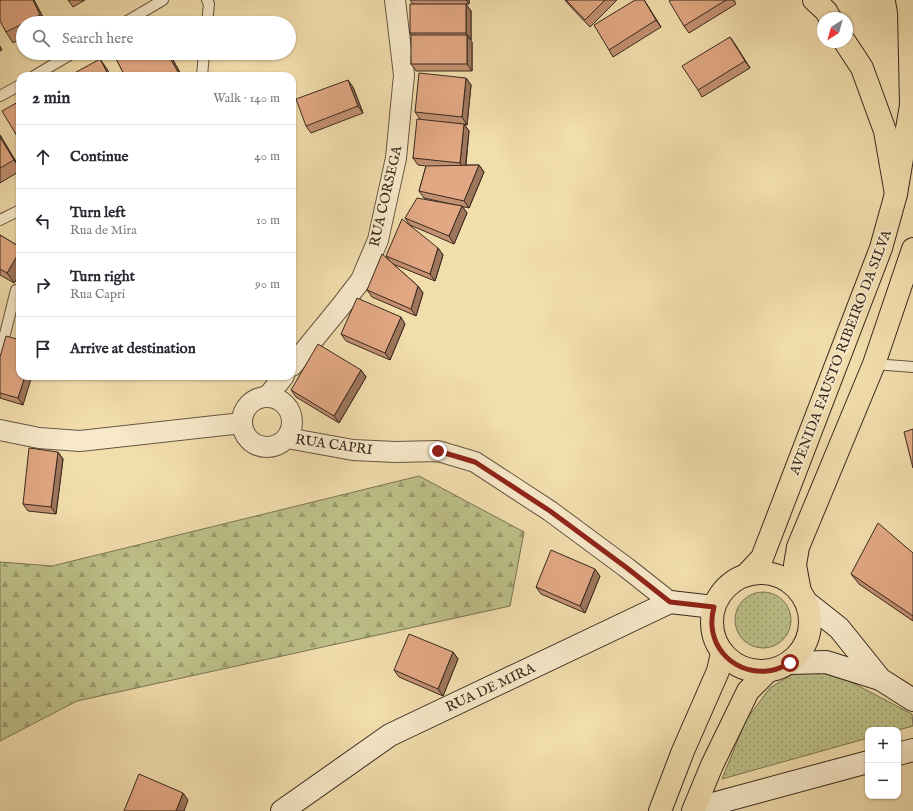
<!DOCTYPE html>
<html lang="en">
<head>
<meta charset="utf-8">
<style>
  :root { --surface:#fff; --page:#f2f2f3; --text:#2b2b33; --muted:#7c7c81; --line:#e1e1e2 }
  body { margin:0; font-family:"IM FELL English",serif; background:var(--page); color:var(--text) }
  .controls { position:absolute; right:12px; bottom:12px; display:grid; overflow:hidden; border-radius:8px; box-shadow:0 1px 3px #0004 }
  .controls button { width:36px; height:36px; display:grid; place-items:center; padding:0; border:0; border-bottom:1px solid var(--line); background:var(--surface); color:var(--text); font:20px sans-serif }
  .compass { position:absolute; left:817px; top:12px; width:36px; height:36px; border-radius:50%; background:var(--surface); box-shadow:0 1px 3px #0004; rotate:217deg }
  .stop { position:absolute; width:12px; height:12px; margin:-9px; border:3px solid #8f2418; border-radius:50%; background:#fff }
  .stop.end { background:#8f2418; border-color:#fff; box-shadow:0 1px 4px #0008 }
  .list { margin:0; padding:0; list-style:none }
  h2 { display:flex; justify-content:space-between; align-items:center; height:52px; margin:0; padding:0 16px; font-size:17px }
  h2 small { font-size:13px; font-weight:400; color:var(--muted) }
  .list li { display:grid; grid-template-columns:26px 1fr auto; gap:12px; align-items:center; box-sizing:border-box; height:64px; padding:0 16px; border-top:1px solid var(--line) }
  .list b { display:block; font-size:15px; white-space:nowrap }
  .list p { margin:0; font-size:13px; white-space:nowrap; color:var(--muted) }
  .list em { font-size:13px; font-style:normal; color:var(--muted) }
  .icon { flex:none; width:22px; height:22px; fill:none; stroke:currentColor; stroke-width:2; stroke-linecap:round; stroke-linejoin:round }
  .map { position:relative; flex:none; width:913px; height:811px; overflow:hidden }
  .search { position:absolute; background:var(--surface); box-shadow:0 1px 3px #0004; left:16px; top:16px; width:280px; height:44px; display:flex; align-items:center; gap:10px; box-sizing:border-box; padding:0 14px; border-radius:22px; color:var(--muted); font-size:15px }
  .panel { position:absolute; background:var(--surface); box-shadow:0 1px 3px #0004; left:16px; top:72px; width:280px; height:308px; border-radius:12px }
  .map>svg:first-child { display:block }
  .grass { fill:url(#grass-dots); stroke:#7b7454 }
  .forest { fill:url(#forest-firs); stroke:#7b7454 }
  .lines { fill:none; stroke-linecap:round; stroke-linejoin:round }
  .lane-casing { stroke:#675642; stroke-width:12 }
  .street-casing { stroke:#675642; stroke-width:22 }
  .secondary-casing { stroke:#39291f; stroke-width:24 }
  .primary-casing { stroke:#39291f; stroke-width:24 }
  .highway-casing { stroke:#39291f; stroke-width:24 }
  .lane { stroke:#f7e9c9; stroke-width:10 }
  .street { stroke:#f7e9c9; stroke-width:20 }
  .secondary { stroke:#f7e9c9; stroke-width:22 }
  .primary { stroke:#f2ddac; stroke-width:22 }
  .highway { stroke:#f2ddac; stroke-width:22 }
  .wall { fill:#c29071; stroke:#39291f }
  .shaded-wall { fill:#9e765c; stroke:#39291f }
  .building { fill:#e1a883; stroke:#39291f }
  .route { stroke:#8f2418; stroke-width:5 }
  .labels { text-anchor:middle; stroke-width:4; stroke-linejoin:round; paint-order:stroke }
  .street-label { font-size:14px; fill:#39291f; stroke:#f7e9c9 }
</style>
</head>
<body>
<div class="map">
<svg width="913" height="811" viewBox="0 0 913 811">
  <defs>
    <pattern id="grass-dots" width="8" height="8" patternUnits="userSpaceOnUse"><rect width="8" height="8" fill="#bdc088"/><path d="M2 2h.1M6 6h.1" fill="none" stroke="#9b9c6f" stroke-width="1.8" stroke-linecap="round"/></pattern>
    <pattern id="forest-firs" width="22" height="20" patternUnits="userSpaceOnUse"><rect width="22" height="20" fill="#bdc088"/><path d="M5 1l3.5 6h-7zM16 11l3.5 6h-7z" fill="#9b9c6f"/></pattern>
  </defs>
  <rect width="100%" height="100%" fill="#f2ddac"/>
  <filter id="stains"><feTurbulence type="fractalNoise" baseFrequency=".005" numOctaves="4"/><feColorMatrix values="0 0 0 0 .2 0 0 0 0 .09 0 0 0 0 .02 0 0 0 .5 -.17"/></filter>
  <radialGradient id="worn" r=".72"><stop offset=".6" stop-color="#630" stop-opacity="0"/><stop offset="1" stop-color="#630" stop-opacity=".3"/></radialGradient>
  <g class="grass">
    <circle cx="763" cy="620" r="28"/>
    <polygon points="804,667 851,682 912,714 913,726 898,730 868,730 868,738 722,779 746,720 770,688"/>
  </g>
  <polygon class="forest" points="419,476 524,532 510,606 77,701 0,741 0,562 52,566"/>
  <g class="lines">
    <defs>
      <g id="lane">
        <polyline points="124,23 163,0"/>
        <polyline points="207,23 209,4 207,0"/>
        <polyline points="34,76 73,53"/>
        <polyline points="202,76 204,53"/>
        <polyline points="0,96 20,85"/>
        <polyline points="0,220 20,210"/>
        <polyline points="0,354 16,290"/>
        <polyline points="874,364 913,367"/>
      </g>
      <g id="street">
        <polyline points="292,366 341,306 361,280 378,240 396,158 404,75 395,0"/>
        <circle cx="267" cy="422" r="25"/>
        <polyline points="267,397 284,376"/>
        <polyline points="0,430 39,438 80,441 242,423"/>
        <polyline points="287,438 353,450 396,452 438,451 475,462 550,511 627,568 670,602"/>
      </g>
      <g id="secondary">
        <polyline points="806,602 839,628 880,679"/>
        <polyline points="790,663 826,662 880,679 913,700"/>
        <polyline points="898,754 913,750"/>
        <polyline points="694,809 868,762"/>
        <polyline points="282,811 390,735 670,602 714,607"/>
      </g>
      <g id="primary">
        <circle cx="761" cy="622" r="49"/>
        <polyline points="746,575 762,558 881,248 896,194 911,105 909,11 907,0"/>
        <polyline points="800,592 795,565 798,547 874,364 913,249"/>
        <polyline points="660,811 683,751 718,671 722,653"/>
        <polyline points="693,811 712,765 748,691 768,671"/>
      </g>
      <g id="highway">
        <polyline points="814,0 826,11 830,18"/>
        <polyline points="845,42 862,68 885,131 896,194"/>
      </g>
    </defs>
    <use href="#lane" class="lane-casing"/>
    <use href="#street" class="street-casing"/>
    <use href="#secondary" class="secondary-casing"/>
    <use href="#primary" class="primary-casing"/>
    <use href="#highway" class="highway-casing"/>
    <use href="#lane" class="lane"/>
    <use href="#street" class="street"/>
    <use href="#secondary" class="secondary"/>
    <use href="#primary" class="primary"/>
    <use href="#highway" class="highway"/>
  </g>
  <g class="wall">
    <polygon points="0,0 34,0 46,23 23,23 23,37 13,43 6,32"/>
    <polygon points="68,0 85,0 73,7"/>
    <polygon points="410,0 469,0 469,4 466,4 471,11 471,40 470,40 472,42 472,71 416,71 411,64 412,35 410,33 413,4"/>
    <polygon points="565,0 617,0 590,27 570,6"/>
    <polygon points="635,0 644,0 661,27 613,57 609,50"/>
    <polygon points="671,0 734,0 736,4 689,33 684,26"/>
    <polygon points="730,37 750,68 702,97 698,90"/>
    <polygon points="0,46 2,50 0,51"/>
    <polygon points="113,53 169,53 182,76 125,76"/>
    <polygon points="466,78 471,85 467,125 464,124 469,131 466,165 479,165 484,172 469,208 424,198 419,191 426,166 418,165 413,158 420,119 415,112"/>
    <polygon points="353,87 363,113 311,133 306,126"/>
    <polygon points="0,135 20,168 20,171 0,183"/>
    <polygon points="462,206 467,213 454,244 410,225 405,218"/>
    <polygon points="0,235 20,247 20,274 14,283 0,275"/>
    <polygon points="438,248 443,255 435,281 393,264 418,286 423,293 416,316 372,297 367,290 389,260 386,256"/>
    <polygon points="405,324 390,360 346,341 341,334"/>
    <polygon points="0,357 23,405 0,398"/>
    <polygon points="361,370 366,377 339,423 296,397 291,390"/>
    <polygon points="58,452 63,459 56,514 28,511 23,504"/>
    <polygon points="913,553 913,621 859,584 851,574"/>
    <polygon points="600,576 585,613 541,594 536,587"/>
    <polygon points="453,652 458,659 443,696 399,677 394,670"/>
  </g>
  <g class="shaded-wall">
    <polygon points="33,0 34,0 46,23 40,15"/>
    <polygon points="466,0 469,0 469,4"/>
    <polygon points="644,0 646,3 661,27 656,20"/>
    <polygon points="466,4 471,11 471,40 466,33"/>
    <polygon points="467,35 472,42 472,71 467,64"/>
    <polygon points="730,37 735,44 750,68 745,61"/>
    <polygon points="167,53 169,53 182,76 181,76 178,72"/>
    <polygon points="100,59 107,69 111,76 109,76"/>
    <polygon points="466,78 471,85 467,125 462,117"/>
    <polygon points="348,80 353,87 363,113 358,106"/>
    <polygon points="464,124 469,131 465,170 460,163"/>
    <polygon points="0,135 20,169 14,160 0,137"/>
    <polygon points="479,165 484,172 469,208 464,201"/>
    <polygon points="462,206 467,213 454,244 449,236"/>
    <polygon points="438,248 443,255 435,281 430,274"/>
    <polygon points="20,251 20,274 14,283 7,273"/>
    <polygon points="418,286 423,293 416,316 411,309"/>
    <polygon points="401,317 405,324 390,360 385,353"/>
    <polygon points="361,370 366,377 339,423 334,416"/>
    <polygon points="25,376 32,376 23,405 18,398"/>
    <polygon points="58,452 63,459 56,514 51,507"/>
    <polygon points="595,569 600,576 585,613 580,606"/>
    <polygon points="453,652 458,659 443,696 438,689"/>
    <polygon points="183,793 188,800 184,811 176,811"/>
  </g>
  <g class="building">
    <polygon points="0,0 33,0 40,15 6,32 0,21"/>
    <polygon points="566,0 605,0 585,20"/>
    <polygon points="635,0 644,0 656,20 609,50 594,25"/>
    <polygon points="671,0 726,0 684,26 669,1"/>
    <rect x="410" y="4" width="56" height="29"/>
    <rect x="411" y="35" width="56" height="29"/>
    <polygon points="730,37 745,61 698,90 682,66"/>
    <polygon points="113,53 167,53 178,72 171,76 125,76"/>
    <polygon points="100,59 109,76 69,76"/>
    <polygon points="419,73 466,78 462,117 415,112"/>
    <polygon points="348,80 358,106 306,126 296,99"/>
    <polygon points="20,101 20,141 2,111"/>
    <polygon points="417,119 464,124 460,163 413,158"/>
    <polygon points="0,137 14,160 0,168"/>
    <polygon points="479,165 464,201 419,191 426,166"/>
    <polygon points="417,198 462,206 449,236 405,218"/>
    <polygon points="402,219 438,248 430,274 386,256"/>
    <polygon points="0,235 20,247 20,251 7,273 0,269"/>
    <polygon points="382,254 418,286 411,309 367,290"/>
    <polygon points="357,298 401,317 385,353 341,334"/>
    <polygon points="6,336 20,340 20,376 25,376 18,398 0,393 0,357"/>
    <polygon points="318,344 361,370 334,416 291,390"/>
    <polygon points="913,429 913,468 904,432"/>
    <polygon points="29,448 58,452 51,507 23,504"/>
    <polygon points="878,523 913,553 913,616 851,574"/>
    <polygon points="551,550 595,569 580,606 536,587"/>
    <polygon points="409,634 453,652 438,689 394,670"/>
    <polygon points="139,774 183,793 176,811 124,811"/>
  </g>
  <g class="lines">
    <path class="route" d="M438,451L475,462L550,511L627,568L670,602L714,607C704,642 730,674 767,671C775,671 782,667 790,663"/>
  </g>
  <g class="labels">
    <g class="street-label">
      <text transform="translate(385 196) rotate(-77)" y="5">RUA CORSEGA</text>
      <text transform="translate(840 352) rotate(-69)" y="5">AVENIDA FAUSTO RIBEIRO DA SILVA</text>
      <text transform="translate(334 444) rotate(8)" y="5">RUA CAPRI</text>
      <text transform="translate(490 687) rotate(-25)" y="5">RUA DE MIRA</text>
    </g>
  </g>
  <rect width="100%" height="100%" filter="url(#stains)"/>
  <rect width="100%" height="100%" fill="url(#worn)"/>
</svg>
<div class="controls">
<button>+</button>
<button>−</button>
</div>
<svg class="compass" viewBox="-18 -18 36 36"><path d="M0-13l5 13h-10z" fill="#e53935"/><path d="M0 13l5-13h-10z" fill="#7c7c81"/></svg>
<div class="stop" style="left:790px;top:663px"></div>
<div class="stop end" style="left:438px;top:451px"></div>
<div class="search"><svg class="icon" aria-label="search" viewBox="0 0 24 24"><circle cx="10" cy="10" r="6"/><path d="M15 15l6 6"/></svg>Search here</div>
<section class="panel">
<h2>2 min<small>Walk · 140 m</small></h2>
<ul class="list">
<li><svg class="icon" aria-label="ahead" viewBox="0 0 24 24"><path d="M12 20V5M6 11l6-6 6 6"/></svg><div><b>Continue</b></div><em>40 m</em></li>
<li><svg class="icon" aria-label="left" viewBox="0 0 24 24"><path d="M17 20v-9H6M10 6l-5 5 5 5"/></svg><div><b>Turn left</b><p>Rua de Mira</p></div><em>10 m</em></li>
<li><svg class="icon" aria-label="right" viewBox="0 0 24 24"><path d="M7 20v-9h11M14 6l5 5-5 5"/></svg><div><b>Turn right</b><p>Rua Capri</p></div><em>90 m</em></li>
<li><svg class="icon" aria-label="arrive" viewBox="0 0 24 24"><path d="M6 21V4h12l-3 4 3 4H6"/></svg><div><b>Arrive at destination</b></div></li>
</ul>
</section>
</div>
</body>
</html>
